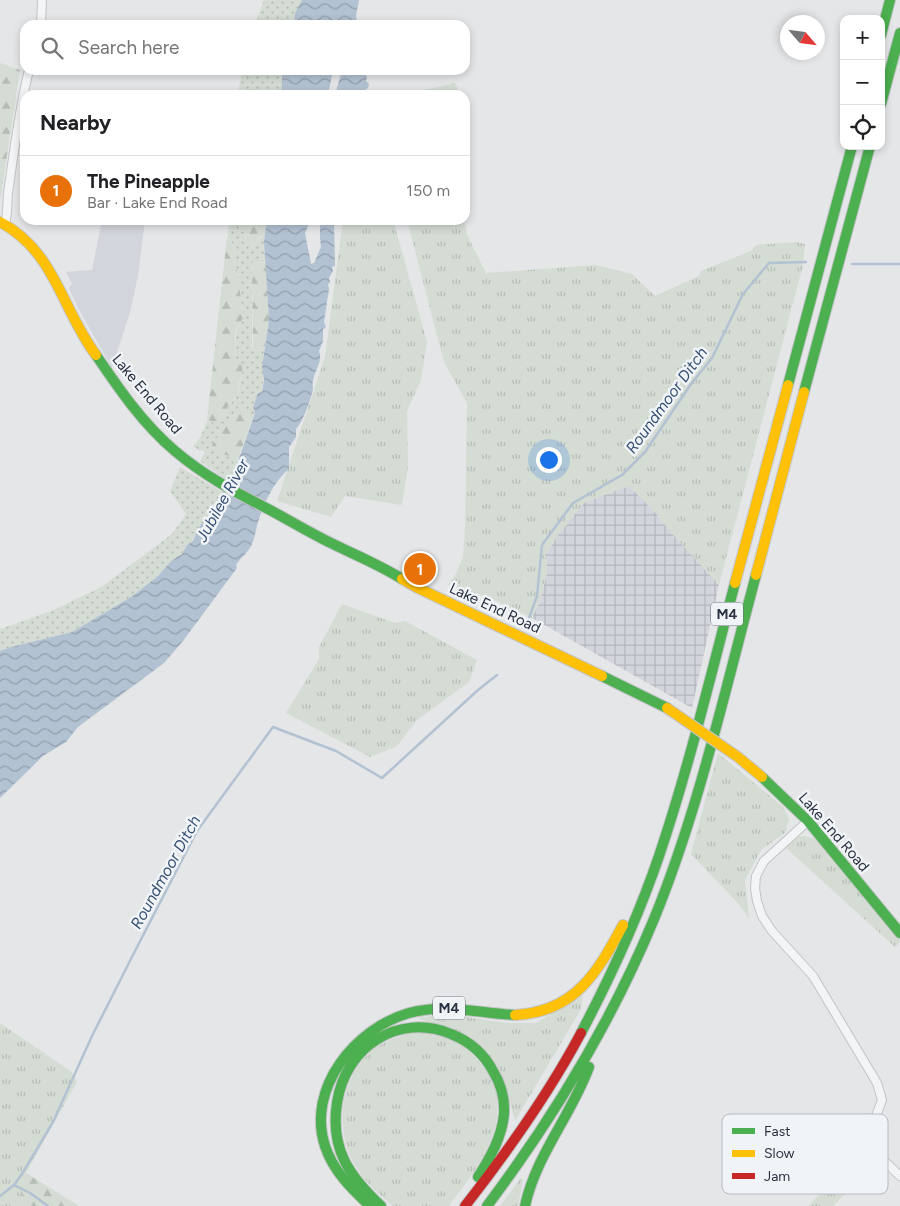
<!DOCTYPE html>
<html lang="en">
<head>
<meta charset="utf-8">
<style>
  :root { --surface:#fff; --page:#f6f6f6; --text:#202124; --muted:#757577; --line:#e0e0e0; --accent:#2563eb }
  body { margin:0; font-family:Figtree,sans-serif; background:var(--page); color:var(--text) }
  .controls { position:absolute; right:15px; top:15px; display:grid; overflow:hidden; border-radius:10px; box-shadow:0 2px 8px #0003 }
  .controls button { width:45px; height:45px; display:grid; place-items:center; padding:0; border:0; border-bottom:1px solid var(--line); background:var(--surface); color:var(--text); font:25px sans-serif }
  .compass { position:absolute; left:780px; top:15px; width:45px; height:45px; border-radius:50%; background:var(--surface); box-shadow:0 2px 8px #0003; rotate:118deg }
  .you { position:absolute; left:548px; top:459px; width:18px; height:18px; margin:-12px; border:4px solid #fff; border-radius:50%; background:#1a73e8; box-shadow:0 0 0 8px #1a73e833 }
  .badge { display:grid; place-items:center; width:32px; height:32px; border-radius:50%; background:var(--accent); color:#fff; font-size:16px; font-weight:700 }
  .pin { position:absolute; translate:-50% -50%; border:2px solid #fff; box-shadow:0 1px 5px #0006 }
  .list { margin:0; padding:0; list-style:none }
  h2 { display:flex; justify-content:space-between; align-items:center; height:65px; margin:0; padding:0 20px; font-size:21px }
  h2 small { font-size:16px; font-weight:400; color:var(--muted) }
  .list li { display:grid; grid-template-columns:32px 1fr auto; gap:15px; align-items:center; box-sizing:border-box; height:70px; padding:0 20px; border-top:1px solid var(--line) }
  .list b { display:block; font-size:19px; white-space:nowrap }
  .list p { margin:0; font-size:16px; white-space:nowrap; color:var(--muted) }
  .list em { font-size:16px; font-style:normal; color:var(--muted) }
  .icon { flex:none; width:28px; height:28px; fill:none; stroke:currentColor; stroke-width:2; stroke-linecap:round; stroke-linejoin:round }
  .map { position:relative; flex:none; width:900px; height:1206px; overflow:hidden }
  .search { position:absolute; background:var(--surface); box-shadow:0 2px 8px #0003; left:20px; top:20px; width:450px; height:55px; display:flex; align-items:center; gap:12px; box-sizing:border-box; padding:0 18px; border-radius:15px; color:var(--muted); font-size:19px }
  .panel { position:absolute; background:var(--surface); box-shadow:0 2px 8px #0003; left:20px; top:90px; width:450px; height:135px; border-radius:15px }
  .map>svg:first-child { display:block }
  .built { fill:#d2d5db }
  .industrial { fill:url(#industrial-grid) }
  .grass { fill:url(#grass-tufts) }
  .forest { fill:url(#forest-firs) }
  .park { fill:url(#park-dots) }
  .water { fill:url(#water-waves) }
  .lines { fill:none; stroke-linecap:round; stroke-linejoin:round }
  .stream { stroke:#b3c2d2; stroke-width:2.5 }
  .street-casing { stroke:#c2c4c6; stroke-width:10 }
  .fast-casing { stroke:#c2c4c6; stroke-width:12 }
  .slow-casing { stroke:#c2c4c6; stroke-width:12 }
  .jam-casing { stroke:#c2c4c6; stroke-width:12 }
  .street { stroke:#f2f4f5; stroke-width:8 }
  .fast { stroke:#4caf50; stroke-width:10 }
  .slow { stroke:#ffc107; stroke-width:10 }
  .jam { stroke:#c62828; stroke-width:10 }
  .slow-bridge-casing { stroke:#c2c4c6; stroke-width:12; stroke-linecap:butt }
  .slow-bridge { stroke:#ffc107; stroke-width:10 }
  .labels { text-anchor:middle; stroke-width:5; stroke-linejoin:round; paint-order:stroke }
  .shield { fill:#f1f4f7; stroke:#666c78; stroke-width:1 }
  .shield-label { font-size:14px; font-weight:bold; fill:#2a3241 }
  .street-label { font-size:15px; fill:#2a3241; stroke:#f1f4f7 }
  .water-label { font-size:16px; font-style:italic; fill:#365074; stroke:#f1f4f7 }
  .key { fill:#f1f4f7; stroke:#b5bac0; stroke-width:1 }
  .key-label { font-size:14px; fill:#2a3241 }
</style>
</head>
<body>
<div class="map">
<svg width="900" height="1206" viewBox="0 0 900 1206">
  <defs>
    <pattern id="industrial-grid" width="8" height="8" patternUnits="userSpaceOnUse" patternTransform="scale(1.25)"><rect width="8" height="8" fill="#d2d5db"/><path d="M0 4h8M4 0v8" fill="none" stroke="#b4b7bd"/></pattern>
    <pattern id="grass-tufts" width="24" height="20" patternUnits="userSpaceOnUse" patternTransform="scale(1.25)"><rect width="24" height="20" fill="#d4dcd4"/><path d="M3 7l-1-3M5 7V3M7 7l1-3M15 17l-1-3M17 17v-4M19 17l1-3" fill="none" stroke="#b6bdb7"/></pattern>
    <pattern id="forest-firs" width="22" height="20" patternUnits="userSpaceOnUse" patternTransform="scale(1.25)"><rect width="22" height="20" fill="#d4dcd4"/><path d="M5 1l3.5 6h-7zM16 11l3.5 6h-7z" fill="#b6bdb7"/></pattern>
    <pattern id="park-dots" width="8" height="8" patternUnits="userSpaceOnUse" patternTransform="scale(1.25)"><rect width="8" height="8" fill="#d4dcd4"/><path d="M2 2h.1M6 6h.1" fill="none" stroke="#b6bdb7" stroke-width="1.8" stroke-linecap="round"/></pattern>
    <pattern id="water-waves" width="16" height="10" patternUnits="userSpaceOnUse" patternTransform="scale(1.25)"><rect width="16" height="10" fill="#b3c2d2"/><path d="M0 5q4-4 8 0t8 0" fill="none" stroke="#929eac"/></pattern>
  </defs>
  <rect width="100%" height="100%" fill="#e4e6e8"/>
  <polygon class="built" points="102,220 145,220 138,276 130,312 112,368 78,308 69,288 72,284 66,272 92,270"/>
  <polygon class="industrial" points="629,486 656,513 669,530 719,585 692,708 532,618 540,601 547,573 546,555 557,536 585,502"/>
  <g class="grass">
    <polygon points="455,83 460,95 419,95 420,91"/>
    <polygon points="343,220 382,220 394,223 427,342 421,380 407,411 408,467 402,505 345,496 331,517 277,501 325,357"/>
    <polygon points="407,220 464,220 467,235 486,273 596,265 632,274 655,296 699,276 701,271 751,251 756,245 796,242 805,244 803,265 719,585 669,530 656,513 629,486 585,502 557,536 546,555 547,573 540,601 532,618 488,597 448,585 456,574 463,556 465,528 467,403 444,362"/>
    <polygon points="342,604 395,623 405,621 477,660 469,682 417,720 397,746 370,757 286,713 319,659 319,647"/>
    <polygon points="718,753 783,807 789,819 785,833 761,850 745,880 749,918 736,901 691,854"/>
    <polygon points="805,836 815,839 827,851 884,921 898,936 900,942 895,947 784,846 794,837"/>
    <polygon points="583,995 581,1009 515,1121 508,1096 495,1063 428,1022 418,1018 444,1014 507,1023 536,1023"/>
    <polygon points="0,1023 72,1072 77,1082 26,1173 21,1206 0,1206"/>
    <path d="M424,1032C451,1038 464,1043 482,1065C521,1112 479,1167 449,1206H393C378,1193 363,1181 354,1164C334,1129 340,1075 374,1049C389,1038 405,1034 424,1032Z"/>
    <polygon points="862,1158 867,1160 872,1171 854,1185 833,1206 809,1206 842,1168"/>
    <polygon points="521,1178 523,1180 518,1206 500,1206"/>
  </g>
  <g class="forest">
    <polygon points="0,63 20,70 0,201"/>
    <polygon points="243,220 267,220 265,237 260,237 253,247 247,246"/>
    <polygon points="227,237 233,244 244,317 235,332 235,360 243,366 237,394 217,422 207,420"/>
    <polygon points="252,262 266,263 269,320 264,351 253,349"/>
    <polygon points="239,406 252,420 238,459 219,453 210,447"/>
    <polygon points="25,1173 26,1173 79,1206 21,1206"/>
  </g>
  <g class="park">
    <polygon points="264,0 302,0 295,13 294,25 255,25"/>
    <polygon points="242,70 282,70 282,88 279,95 238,95"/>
    <path d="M229,220H243L247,246L253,247L260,238L264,237L266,262H252V349L264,351C262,365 264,378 262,392L258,393L253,407L255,413L252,420L239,406L211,447L219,453L238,459L236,467L228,481L200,461L205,452L202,450L200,451L193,446L200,438L207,421L217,422L238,394L243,366L235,360L236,332L244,317L233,244L228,237Z"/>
    <polygon points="180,467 222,492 213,511 199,527 193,541 187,545 182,554 171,561 158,576 131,597 72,632 11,647 0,651 0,629 54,610 103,586 172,534 186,514 170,491"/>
  </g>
  <g class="water">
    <polygon points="302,0 359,0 356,16 358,25 294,25 295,13"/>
    <polygon points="282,70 333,70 328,95 279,95 282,88"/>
    <polygon points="342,70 371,70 366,74 367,78 366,81 369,84 368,88 365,90 364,95 335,95"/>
    <path d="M267,220H311L305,233L311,264L314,263L321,247L320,238V220H334L335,266L332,267L333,271L329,278L330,282L328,285L329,289L324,322L326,327L323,329V341L319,351C323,362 315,369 313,381C312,383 313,386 313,389C311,399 303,422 296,429V437L289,447V469C274,481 264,503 258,522C256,529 255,537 252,544C248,553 241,557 236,565L237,568L183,641L164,663L78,727L66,742L43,756L0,798V651L11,647L72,632L131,597L158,576L171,561L182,554L187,545L193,541L199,527L213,511L236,467L255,413L253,407L258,393L262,392L264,380L262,367L269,320L264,241Z"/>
  </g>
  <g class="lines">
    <g class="stream">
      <polyline points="852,264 900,264"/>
      <polyline points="529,618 537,596 542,545 573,503 622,475 645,452 691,384 712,358 743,294 769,263 806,262"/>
      <polyline points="14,1185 30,1193 48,1206"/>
      <polyline points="0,1196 14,1185 22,1174 53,1122 92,1036 135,951 197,831 273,727 336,751 382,778 478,690 497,675"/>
    </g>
    <defs>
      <g id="street">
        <polyline points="41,25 42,0"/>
        <path d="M5,224C8,213 7,203 8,193C14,152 19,110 29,70"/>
        <polyline points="808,821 764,861 756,876 755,888 757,901 762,916 772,931 813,976 877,1083 882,1100 870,1132 869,1142 873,1150 900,1176"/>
      </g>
      <g id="fast">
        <polyline points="881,35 890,0"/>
        <polyline points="881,104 900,33"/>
        <path d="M96,355C119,389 143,424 175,451C203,475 235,492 268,509C289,520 310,533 331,543C355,555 380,565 402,579"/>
        <polyline points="788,385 852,146"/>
        <polyline points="804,392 870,146"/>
        <polyline points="602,676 667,708"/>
        <polyline points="762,777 808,821 900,933"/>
        <path d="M581,1033C611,976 638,918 659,856C689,767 711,674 735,583"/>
        <path d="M370,1206C352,1189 333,1171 325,1146C306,1088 356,1028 409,1013C445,1003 479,1013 515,1015"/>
        <path d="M381,1206C349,1176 330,1149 337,1103C345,1047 398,1012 451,1034C469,1041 484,1054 493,1071C501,1084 505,1098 504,1114C502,1137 490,1158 478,1177"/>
        <path d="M487,1206C554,1117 611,1023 654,919C699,809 725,690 756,575"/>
        <path d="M525,1206C536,1155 571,1116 589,1067"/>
      </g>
      <g id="slow">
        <path d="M0,222C55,251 61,308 96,355"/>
        <polyline points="756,575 804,392"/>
        <polyline points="402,579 416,587 602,676"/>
        <polyline points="735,583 788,385"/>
        <path d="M515,1015C575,1012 597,973 623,925"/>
      </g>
      <path id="jam" d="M465,1206C508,1151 548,1095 581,1033"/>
    </defs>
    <use href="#street" class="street-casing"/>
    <use href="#fast" class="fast-casing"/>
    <use href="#slow" class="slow-casing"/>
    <use href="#jam" class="jam-casing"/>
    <use href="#street" class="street"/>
    <use href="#fast" class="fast"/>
    <use href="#slow" class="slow"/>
    <use href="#jam" class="jam"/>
    <defs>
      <polyline id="slow-bridge" points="667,708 738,757 762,777"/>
    </defs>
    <use href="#slow-bridge" class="slow-bridge-casing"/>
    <use href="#slow-bridge" class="slow-bridge"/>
  </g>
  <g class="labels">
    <g class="shield">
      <rect x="711" y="602.5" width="32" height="23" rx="4"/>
      <rect x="433" y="996.5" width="32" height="23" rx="4"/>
    </g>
    <g class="shield-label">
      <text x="727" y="619">M4</text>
      <text x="449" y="1013">M4</text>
    </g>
    <g class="street-label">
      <text transform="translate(147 394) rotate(50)" y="5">Lake End Road</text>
      <text transform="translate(495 608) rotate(25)" y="5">Lake End Road</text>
      <text transform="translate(834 832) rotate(49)" y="5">Lake End Road</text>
    </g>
    <g class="water-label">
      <text transform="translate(666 400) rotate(-54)" y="6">Roundmoor Ditch</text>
      <text transform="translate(222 500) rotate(-61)" y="6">Jubilee River</text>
      <text transform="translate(165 872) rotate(-61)" y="6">Roundmoor Ditch</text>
    </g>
  </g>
  <rect x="722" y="1114" width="166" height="80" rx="8" class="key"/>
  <rect x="732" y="1128" width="23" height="6" fill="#4caf50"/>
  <rect x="732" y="1150" width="23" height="7" fill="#ffc107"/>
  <rect x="732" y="1173" width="23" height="6" fill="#c62828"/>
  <g class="key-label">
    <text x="764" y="1136">Fast</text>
    <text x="764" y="1158">Slow</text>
    <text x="764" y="1181">Jam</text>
  </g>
</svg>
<div class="controls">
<button>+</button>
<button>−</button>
<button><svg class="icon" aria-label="locate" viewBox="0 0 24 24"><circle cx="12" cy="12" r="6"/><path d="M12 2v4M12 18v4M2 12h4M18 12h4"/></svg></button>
</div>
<svg class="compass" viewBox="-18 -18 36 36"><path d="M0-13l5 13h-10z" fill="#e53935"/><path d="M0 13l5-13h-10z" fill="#757577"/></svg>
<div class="you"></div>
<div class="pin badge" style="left:420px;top:569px;background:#e8710a">1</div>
<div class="search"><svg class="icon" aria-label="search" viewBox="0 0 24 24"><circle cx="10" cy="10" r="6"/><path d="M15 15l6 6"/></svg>Search here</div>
<section class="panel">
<h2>Nearby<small></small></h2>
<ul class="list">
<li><span class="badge" style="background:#e8710a">1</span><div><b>The Pineapple</b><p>Bar · Lake End Road</p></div><em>150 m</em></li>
</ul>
</section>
</div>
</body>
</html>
